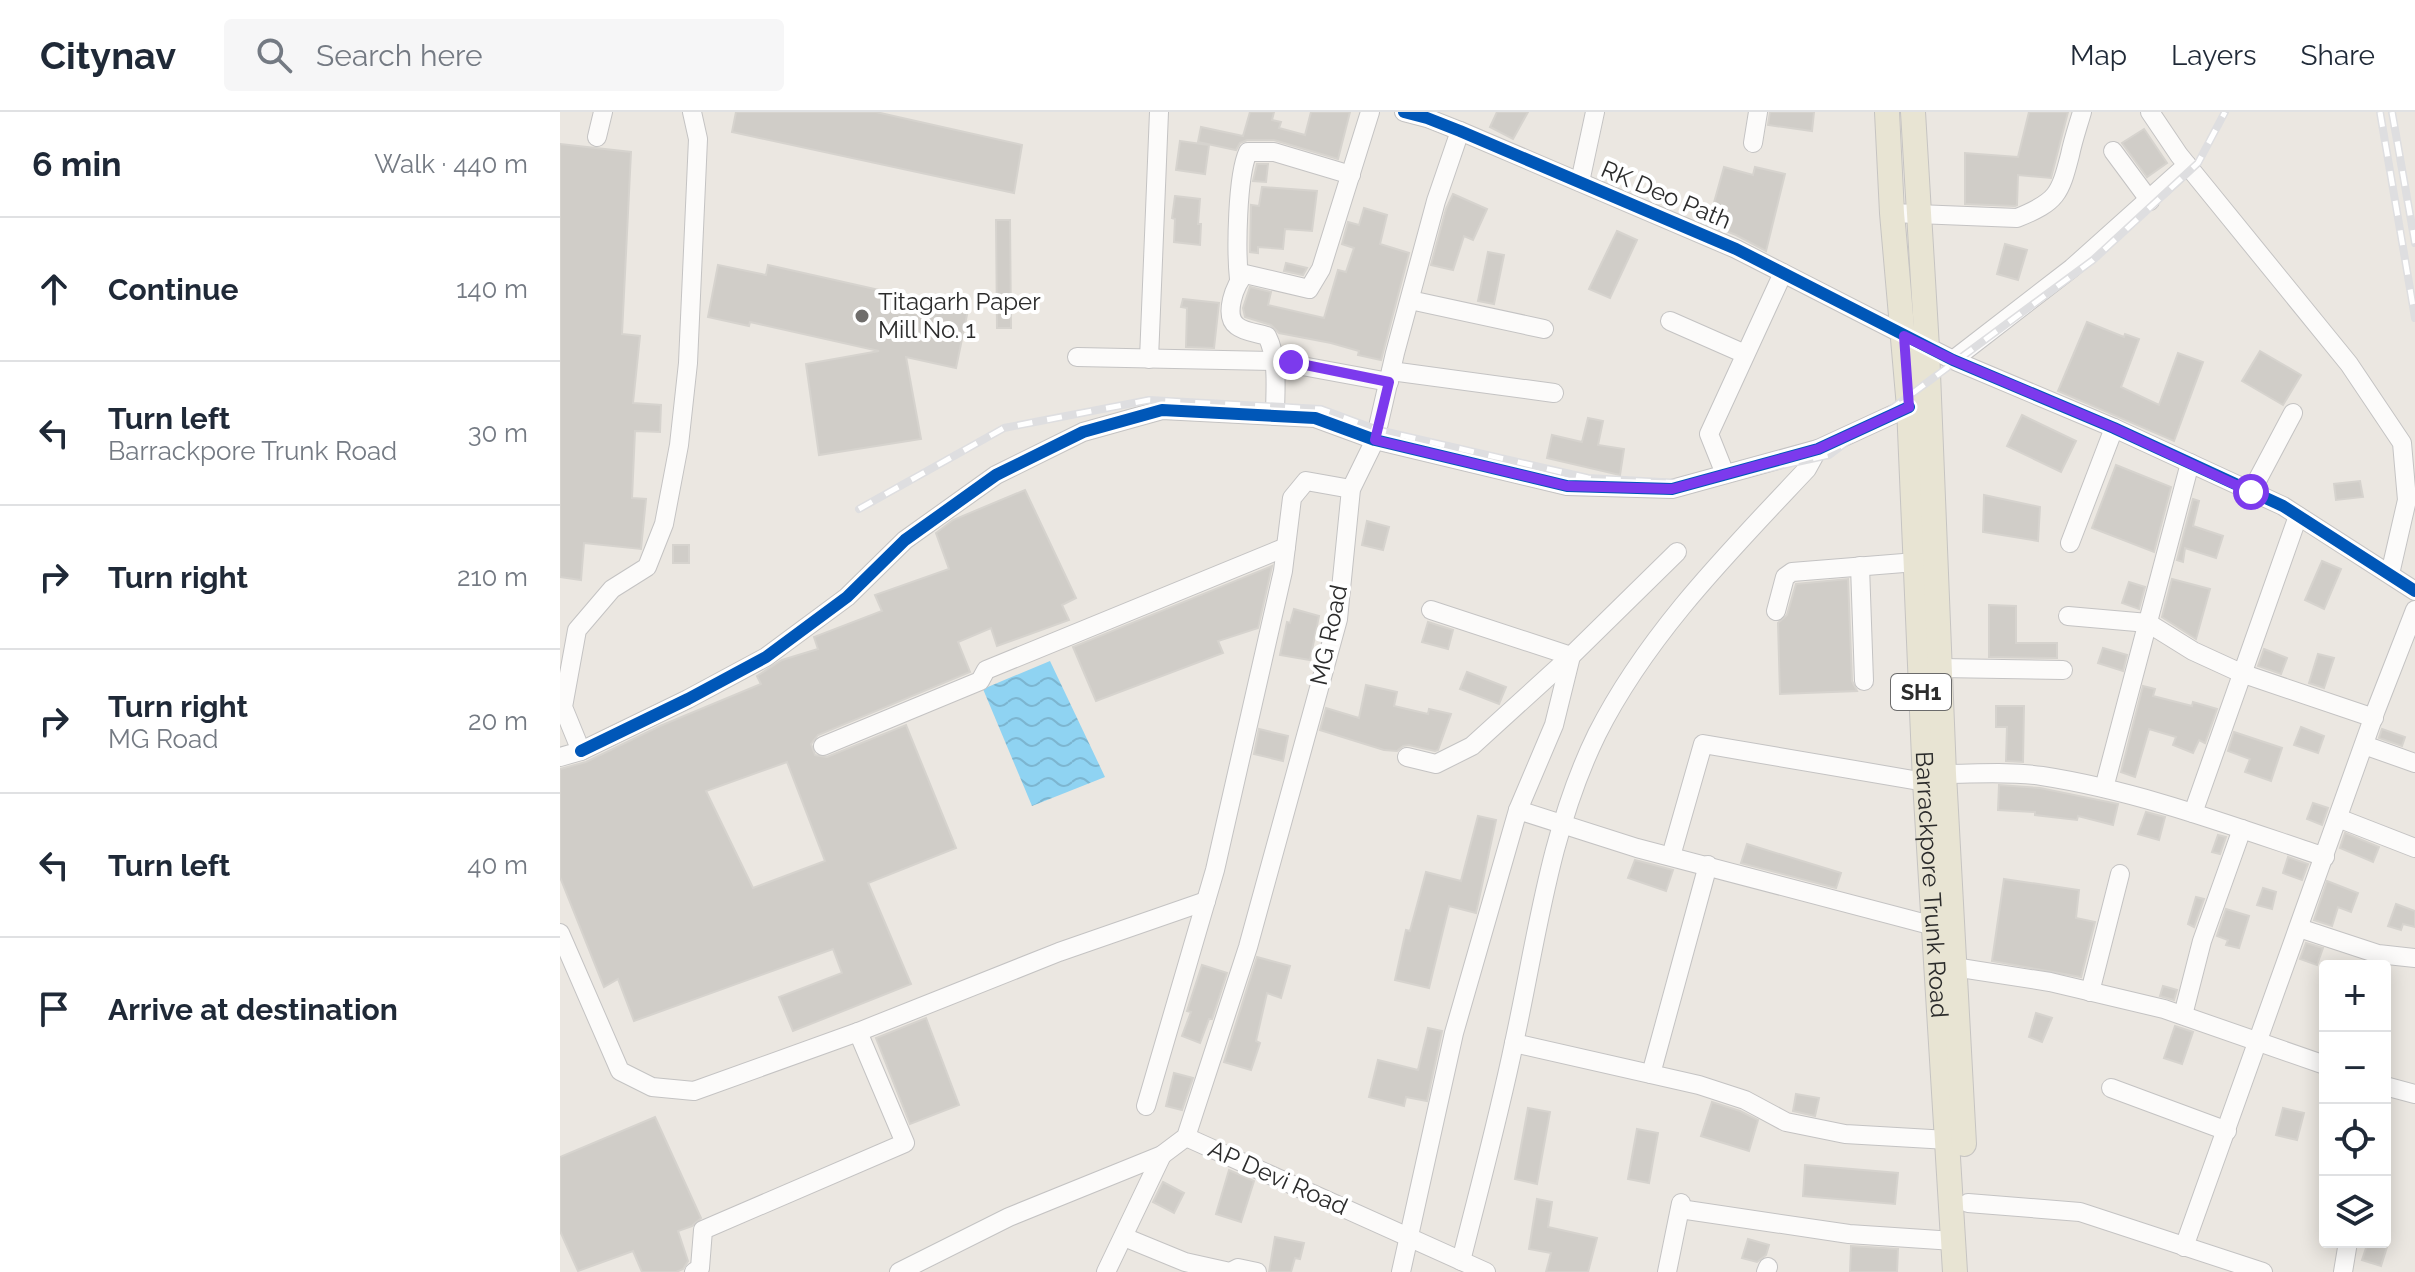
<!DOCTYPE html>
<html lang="en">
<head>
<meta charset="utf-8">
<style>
  :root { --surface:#fff; --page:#f6f6f7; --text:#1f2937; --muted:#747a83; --line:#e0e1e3 }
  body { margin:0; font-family:Raleway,sans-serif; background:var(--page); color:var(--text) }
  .controls { position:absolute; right:24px; bottom:24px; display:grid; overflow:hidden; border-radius:8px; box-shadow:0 4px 20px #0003 }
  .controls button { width:72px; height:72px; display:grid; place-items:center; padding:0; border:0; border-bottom:2px solid var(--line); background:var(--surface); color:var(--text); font:40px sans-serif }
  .stop { position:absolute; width:24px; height:24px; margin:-18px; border:6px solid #7c3aed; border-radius:50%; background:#fff }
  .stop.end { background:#7c3aed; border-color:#fff; box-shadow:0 2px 8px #0008 }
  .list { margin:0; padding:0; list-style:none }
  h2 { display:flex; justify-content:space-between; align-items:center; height:104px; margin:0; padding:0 32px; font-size:34px }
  h2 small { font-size:26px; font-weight:400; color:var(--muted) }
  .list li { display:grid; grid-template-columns:52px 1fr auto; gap:24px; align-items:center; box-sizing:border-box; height:144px; padding:0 32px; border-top:2px solid var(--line) }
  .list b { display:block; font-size:30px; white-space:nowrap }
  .list p { margin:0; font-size:26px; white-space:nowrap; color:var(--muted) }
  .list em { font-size:26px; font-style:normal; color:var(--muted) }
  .icon { flex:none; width:44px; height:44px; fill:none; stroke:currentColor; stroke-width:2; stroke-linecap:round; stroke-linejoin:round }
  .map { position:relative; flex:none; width:1855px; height:1160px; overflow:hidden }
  header { display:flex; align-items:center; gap:48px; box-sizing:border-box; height:112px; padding:0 40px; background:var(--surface); border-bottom:2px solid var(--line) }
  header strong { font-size:38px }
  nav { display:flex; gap:44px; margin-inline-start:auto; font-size:28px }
  .search { width:560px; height:72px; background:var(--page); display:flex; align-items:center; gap:20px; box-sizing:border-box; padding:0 28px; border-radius:8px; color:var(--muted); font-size:30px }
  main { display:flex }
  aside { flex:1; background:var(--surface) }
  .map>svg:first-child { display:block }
  .water { fill:url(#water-waves) }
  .building { fill:#d0cdc8; stroke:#d6d3ce; stroke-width:2; fill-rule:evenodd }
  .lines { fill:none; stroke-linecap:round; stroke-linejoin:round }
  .minor-casing { stroke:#c4c3c3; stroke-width:20 }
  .major-casing { stroke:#c6c4c2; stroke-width:26 }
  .minor { stroke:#fcfbfa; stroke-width:18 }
  .major { stroke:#e8e4d3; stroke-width:24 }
  .rail-casing { stroke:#dedee0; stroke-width:8 }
  .rail { stroke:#fff; stroke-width:5; stroke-dasharray:15; stroke-linecap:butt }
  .cycleway-casing { stroke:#fff; stroke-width:17 }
  .cycleway { stroke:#0057b8; stroke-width:12 }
  .route { stroke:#7c3aed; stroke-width:10 }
  .poi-dot { fill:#6f6d6b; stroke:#fff; stroke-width:3 }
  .labels { text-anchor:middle; stroke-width:8; stroke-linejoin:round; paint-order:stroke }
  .shield { fill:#fff; stroke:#6b6b6b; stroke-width:2 }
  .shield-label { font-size:22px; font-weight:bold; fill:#2c2c2c }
  .street-label { font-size:24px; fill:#2c2c2c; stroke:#fff }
  .poi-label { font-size:24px; fill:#2c2c2c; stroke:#fff; text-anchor:start }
</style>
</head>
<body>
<header>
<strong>Citynav</strong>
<div class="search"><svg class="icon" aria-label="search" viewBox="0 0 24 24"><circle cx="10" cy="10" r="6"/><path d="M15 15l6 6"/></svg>Search here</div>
<nav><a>Map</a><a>Layers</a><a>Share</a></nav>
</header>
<main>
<aside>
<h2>6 min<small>Walk · 440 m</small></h2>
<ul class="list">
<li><svg class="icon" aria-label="ahead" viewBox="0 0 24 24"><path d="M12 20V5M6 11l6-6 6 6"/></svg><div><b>Continue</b></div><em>140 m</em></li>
<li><svg class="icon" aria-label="left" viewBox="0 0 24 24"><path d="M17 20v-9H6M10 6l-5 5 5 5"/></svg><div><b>Turn left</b><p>Barrackpore Trunk Road</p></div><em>30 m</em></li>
<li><svg class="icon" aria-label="right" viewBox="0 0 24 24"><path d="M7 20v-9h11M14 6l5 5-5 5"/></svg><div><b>Turn right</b></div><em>210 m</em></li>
<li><svg class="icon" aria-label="right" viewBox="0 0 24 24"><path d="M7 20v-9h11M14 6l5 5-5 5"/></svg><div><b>Turn right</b><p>MG Road</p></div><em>20 m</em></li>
<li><svg class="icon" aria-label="left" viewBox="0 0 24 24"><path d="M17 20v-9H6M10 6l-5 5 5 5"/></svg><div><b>Turn left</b></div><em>40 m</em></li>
<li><svg class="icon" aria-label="arrive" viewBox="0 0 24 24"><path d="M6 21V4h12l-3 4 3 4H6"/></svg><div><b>Arrive at destination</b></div></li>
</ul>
</aside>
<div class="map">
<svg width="1855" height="1160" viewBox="0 0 1855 1160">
  <defs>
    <pattern id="water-waves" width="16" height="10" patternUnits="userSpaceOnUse" patternTransform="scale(2)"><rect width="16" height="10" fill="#8fd3f2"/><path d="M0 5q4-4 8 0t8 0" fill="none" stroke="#7cb5d0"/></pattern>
  </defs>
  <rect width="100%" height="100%" fill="#ebe7e1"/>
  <polygon class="water" points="490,549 545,665 472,694 423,577"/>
  <g class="building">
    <polygon points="176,0 316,0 462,33 454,81 172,20"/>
    <polygon points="690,0 714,0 712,8 721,10 719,16 745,23 751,0 790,0 778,47 714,28 687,28 680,31 676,38 638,30 641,15 683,24"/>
    <polygon points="937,0 968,0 953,27 930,15"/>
    <polygon points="1210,0 1254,0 1252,19 1208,13"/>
    <polygon points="1469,0 1508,0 1491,66 1458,63 1457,93 1455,94 1405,92 1405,41 1458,45"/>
    <polygon points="1584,17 1607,51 1587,65 1562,31"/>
    <polygon points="620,29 649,33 645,62 616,58"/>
    <polygon points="0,32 71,40 62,222 80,224 73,291 101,293 100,320 75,319 72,386 86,387 81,437 24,431 21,468 0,465"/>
    <polygon points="697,52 708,52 706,70 693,69"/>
    <polygon points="1164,55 1193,63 1195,55 1225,62 1206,139 1176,123 1148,112"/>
    <polygon points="702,75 757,79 752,119 725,117 723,137 698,135 698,141 690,140 691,93 699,94"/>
    <polygon points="893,82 927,97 913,128 904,124 893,158 871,153 886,97"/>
    <polygon points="615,84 640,87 638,112 641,112 640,133 614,130 615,107 612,106"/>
    <polygon points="804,96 827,103 820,132 849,141 821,248 798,243 799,239 771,231 719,221 711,213 685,205 683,196 690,175 711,180 708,193 764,206 778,158 786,160 794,136 782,132 788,110 799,113"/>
    <polygon points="436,108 450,108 451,216 437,216"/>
    <polygon points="1057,119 1077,128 1050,186 1029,177"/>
    <polygon points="1445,132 1467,138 1458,168 1437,162"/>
    <polygon points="928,140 944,143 934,192 918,189"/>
    <polygon points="726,151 747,156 743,163 724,159"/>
    <polygon points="158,153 206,163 208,153 408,198 396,256 346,245 361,327 259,343 246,252 319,239 190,210 189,214 148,205"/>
    <polygon points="623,187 659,191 654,236 626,235 627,196 621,195"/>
    <polygon points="1527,210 1564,225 1565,222 1579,227 1561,275 1599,293 1618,241 1643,250 1614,329 1498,279"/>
    <polygon points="1700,239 1741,263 1723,293 1682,269"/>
    <polygon points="1462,303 1516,329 1501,360 1447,334"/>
    <polygon points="1028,306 1043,309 1038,333 1064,337 1060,363 987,346 992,323 1022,330"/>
    <polygon points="1556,353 1611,375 1594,440 1532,416"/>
    <polygon points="1800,369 1803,385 1776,388 1774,372"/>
    <path d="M465,378L516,486L502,493L509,508L437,534L431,516L398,530L410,560L258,623L251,632L255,643L267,645L346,613L396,736L308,771L351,872L233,919L219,885L282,861L273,837L74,909L58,867L44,875L0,765V657L26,650L100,614L201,572L197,564L222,548L258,537L254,525L322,499L315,483L389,457L376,421L393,408ZM227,650L265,749L193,776L146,679Z"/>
    <polygon points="1424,383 1480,395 1478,429 1423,420"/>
    <polygon points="1633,387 1639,389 1633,414 1663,424 1656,446 1625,436 1623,450 1617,448"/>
    <polygon points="807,409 829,415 823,438 802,433"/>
    <rect x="113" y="433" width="16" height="18"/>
    <polygon points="1762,449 1781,457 1764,497 1745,488"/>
    <polygon points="712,454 698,516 658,529 663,541 536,589 513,535"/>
    <polygon points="1288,467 1292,569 1297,579 1220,582 1218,511 1227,503 1236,472"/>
    <polygon points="1612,467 1650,477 1636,527 1602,505"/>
    <polygon points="1569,470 1585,475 1579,497 1562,491"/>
    <polygon points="1429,493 1456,494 1456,531 1497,531 1497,546 1429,545"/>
    <polygon points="734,497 759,504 750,548 720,543 727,510 730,511"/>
    <polygon points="868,510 893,518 888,537 862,530"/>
    <polygon points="1543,536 1567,543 1563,559 1538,551"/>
    <polygon points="1704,537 1727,546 1721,562 1698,554"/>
    <polygon points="1758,542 1774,546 1764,576 1749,571"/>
    <polygon points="907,560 946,575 939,592 900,577"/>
    <polygon points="806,573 837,580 834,594 868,602 869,597 891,602 878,638 875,639 849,633 843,634 837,639 824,638 760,618 766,596 799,606"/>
    <polygon points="1583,574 1595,577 1593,584 1632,594 1633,590 1657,597 1645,631 1639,628 1633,641 1613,633 1616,625 1589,617 1575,665 1561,660"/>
    <polygon points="1436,594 1464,594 1463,650 1446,649 1447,615 1436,615"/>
    <polygon points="1741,615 1764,624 1758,641 1734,633"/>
    <polygon points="699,617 728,624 723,649 694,642"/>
    <polygon points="1822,617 1845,625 1842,634 1819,626"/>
    <polygon points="1674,620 1722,636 1711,669 1685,660 1690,647 1668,639"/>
    <polygon points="1439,673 1480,676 1558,692 1553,713 1518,704 1517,708 1475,703 1475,700 1438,698"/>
    <polygon points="1753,691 1768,696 1762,713 1747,707"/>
    <polygon points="1586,700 1605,705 1599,728 1578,722"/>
    <polygon points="918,704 936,708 916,801 889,794 869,876 835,868 846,818 850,819 866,760 901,769"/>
    <polygon points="1785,721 1819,735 1813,750 1780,736"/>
    <polygon points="1658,723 1666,725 1660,742 1652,740"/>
    <polygon points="1187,732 1281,761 1276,776 1181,751"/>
    <polygon points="1728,745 1748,752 1742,768 1723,761"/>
    <polygon points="1075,748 1113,758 1106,779 1068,766"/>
    <polygon points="1444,767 1519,778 1516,806 1535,810 1521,865 1432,849"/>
    <polygon points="1767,769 1798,781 1791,800 1778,795 1772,814 1754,808"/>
    <polygon points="1703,776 1716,780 1712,797 1697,793"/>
    <polygon points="1636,785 1644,787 1634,815 1628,812"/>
    <polygon points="1836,792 1855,799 1855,815 1843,812 1841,818 1828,814"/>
    <polygon points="1666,797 1689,804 1679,836 1666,833 1668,828 1657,824"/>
    <polygon points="1746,831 1763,836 1757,853 1740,847"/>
    <polygon points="697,845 730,854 721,886 707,881 696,929 700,931 691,958 664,950"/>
    <polygon points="642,853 667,861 652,907 649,907 640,931 622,924 631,900 627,899"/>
    <polygon points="1603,874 1617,878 1614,888 1600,884"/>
    <polygon points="1476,901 1492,906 1482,930 1469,925"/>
    <polygon points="366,906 399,993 350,1012 316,926"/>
    <polygon points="1615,914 1633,920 1622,952 1604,946"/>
    <polygon points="868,916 882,919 867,989 846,985 844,994 809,985 818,948 858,958"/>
    <polygon points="614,961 633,966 622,998 606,994"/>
    <polygon points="1236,982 1259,986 1255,1004 1233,999"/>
    <polygon points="1152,990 1180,999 1198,1008 1189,1039 1141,1024"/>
    <polygon points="968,996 990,1000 977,1072 955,1067"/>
    <polygon points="1723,996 1744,1001 1737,1028 1716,1023"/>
    <polygon points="95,1005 141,1106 132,1114 118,1119 128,1149 123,1157 116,1160 82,1160 73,1139 18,1159 0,1119 0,1045"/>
    <polygon points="1077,1017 1098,1021 1089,1071 1068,1067"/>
    <polygon points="1245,1053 1338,1061 1335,1092 1243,1084"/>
    <polygon points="669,1058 694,1069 681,1110 656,1102"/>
    <polygon points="603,1070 624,1081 614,1101 593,1090"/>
    <polygon points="977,1087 992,1090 988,1115 1037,1126 1028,1160 986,1160 991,1141 969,1137"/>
    <polygon points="715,1125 744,1131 740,1147 735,1146 731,1160 709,1160"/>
    <polygon points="1188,1127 1209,1133 1206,1143 1197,1150 1182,1146"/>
    <polygon points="1808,1130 1827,1135 1821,1154 1802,1148"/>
    <polygon points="1291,1134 1338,1137 1337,1160 1290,1160"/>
  </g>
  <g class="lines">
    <defs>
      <g id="minor">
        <polyline points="844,0 867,6 900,19 1176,137 1393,248 1554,316 1723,394 1855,479"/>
        <polyline points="1590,0 1619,43 1789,252 1842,331 1847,388 1830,462"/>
        <polyline points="37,25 43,0"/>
        <polyline points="1193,31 1198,0"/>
        <polyline points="1553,39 1590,89"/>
        <polyline points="1020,70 1035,0"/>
        <path d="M1332,101L1457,106C1497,90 1500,82 1510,43C1513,28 1518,14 1522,0"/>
        <path d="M679,167C676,139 677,64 688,40H714L791,63"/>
        <polyline points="850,188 984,217"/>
        <polyline points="1110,209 1185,242"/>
        <polyline points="517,245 715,249 829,270"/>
        <polyline points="589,247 599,0"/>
        <polyline points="1393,248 1512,156 1627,53"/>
        <polyline points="831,259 994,281"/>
        <path d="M715,304C715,278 719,248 707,224C698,221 684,220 677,214C663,204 675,171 685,162L749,177L761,157L810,0"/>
        <polyline points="1165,362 1149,322 1223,161"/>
        <polyline points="1691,380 1733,301"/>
        <polyline points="1510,431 1554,316"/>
        <polyline points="1300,454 1304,569"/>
        <polyline points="1216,499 1225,465 1232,460 1356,450"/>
        <polyline points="1508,504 1588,511 1633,539 1681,561 1814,606"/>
        <polyline points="1380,556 1503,558"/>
        <polyline points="1804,633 1855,651"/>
        <polyline points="263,634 420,569 426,558 726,435"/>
        <polyline points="21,639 128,587 206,545 287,485 345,428 436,363 523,320 602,298 755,306 815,328 1007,374 1112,377 1258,337 1349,295"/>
        <polyline points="0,645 21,639 3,595 17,518 52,477 87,455 104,412 119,333 128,251 138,27 132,0"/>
        <polyline points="847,645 876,652 912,634 1011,544 1117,440"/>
        <path d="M1384,662C1415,662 1450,659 1482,664C1579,679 1672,714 1765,745"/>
        <polyline points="1544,676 1630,351"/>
        <polyline points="958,698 1077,736 1374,814"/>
        <polyline points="1633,701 1738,404"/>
        <polyline points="1778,706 1855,736"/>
        <polyline points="1111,744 1143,632 1365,670"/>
        <polyline points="1739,816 1818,842 1855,846"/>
        <polyline points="0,821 60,959 92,975 134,979 298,920"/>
        <polyline points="1394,855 1490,870 1604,897 1765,953"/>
        <polyline points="1530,880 1560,762"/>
        <polyline points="1623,903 1642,829 1682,717"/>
        <polyline points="954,931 1139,973 1185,988 1226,1010 1285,1022 1388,1028"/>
        <polyline points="1091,962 1148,753"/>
        <polyline points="1825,974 1855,982"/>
        <polyline points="1551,976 1667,1019"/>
        <polyline points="586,994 655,758 723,459 732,386 746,369 791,377"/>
        <polyline points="626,1025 926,1160"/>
        <polyline points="1408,1091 1520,1100 1703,1160"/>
        <polyline points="1120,1097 1289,1122 1394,1129"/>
        <polyline points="564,1125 625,1150 670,1160 678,1156 697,1160"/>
        <polyline points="1624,1135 1816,598 1855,498"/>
        <path d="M901,1149C919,1077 939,1004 954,931C977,826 989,720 1037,622C1088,521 1170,439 1247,357L1258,337"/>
        <polyline points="134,1160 140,1156 143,1118 345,1031 298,920 499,840 646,789"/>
        <polyline points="339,1160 449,1105 602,1043 626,1025 688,835 778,507 791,377 815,328 835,241 876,89 900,19"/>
        <polyline points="546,1160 602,1043"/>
        <polyline points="841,1160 894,921 958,698 994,613 1011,544 871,498"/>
        <polyline points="1107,1160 1121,1091"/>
        <polyline points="1206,1160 1208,1155"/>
        <polyline points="1783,1160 1788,1130"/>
      </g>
      <g id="major">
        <path id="s1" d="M1327,0L1332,101L1349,295L1365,670L1395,1160"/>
        <polyline points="1353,0 1367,236 1384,662 1404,1032"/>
      </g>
    </defs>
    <use href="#minor" class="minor-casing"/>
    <use href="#major" class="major-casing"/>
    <use href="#minor" class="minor"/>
    <use href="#major" class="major"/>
    <defs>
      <g id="rail">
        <polyline points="1820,0 1855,206"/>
        <polyline points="1832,0 1855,131"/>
        <polyline points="299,397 444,316 589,288 761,297 818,318 1028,366 1137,372 1269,343 1533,148 1638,51 1665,0"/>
      </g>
    </defs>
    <use href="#rail" class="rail-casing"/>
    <use href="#rail" class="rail"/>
    <defs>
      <g id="cycleway">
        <polyline points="844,0 867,6 900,19 1176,137 1393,248 1554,316 1723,394 1855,479"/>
        <polyline points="21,639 128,587 206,545 287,485 345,428 436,363 523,320 602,298 755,306 815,328 1007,374 1112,377 1258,337 1349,295"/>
      </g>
    </defs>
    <use href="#cycleway" class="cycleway-casing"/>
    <use href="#cycleway" class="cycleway"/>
  </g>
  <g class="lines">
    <polyline class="route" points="731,250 829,270 815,328 1007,374 1112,377 1258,337 1349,295 1344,224 1393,248 1554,316 1691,380"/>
  </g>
  <circle class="poi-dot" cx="302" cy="204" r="8"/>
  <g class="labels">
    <rect class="shield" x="1331" y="562" width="60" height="36" rx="6"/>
    <g class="shield-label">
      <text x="1361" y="588">SH1</text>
    </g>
    <g class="street-label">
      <text transform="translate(1106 83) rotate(23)" y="8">RK Deo Path</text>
      <text transform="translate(769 523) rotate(-78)" y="8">MG Road</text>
      <text dy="8" stroke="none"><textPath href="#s1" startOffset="774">Barrackpore Trunk Road</textPath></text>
      <text transform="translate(718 1066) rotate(24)" y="8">AP Devi Road</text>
    </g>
    <g class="poi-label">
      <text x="318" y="198">Titagarh Paper<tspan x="318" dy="28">Mill No. 1</tspan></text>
    </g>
  </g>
</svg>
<div class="controls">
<button>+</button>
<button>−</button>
<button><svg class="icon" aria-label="locate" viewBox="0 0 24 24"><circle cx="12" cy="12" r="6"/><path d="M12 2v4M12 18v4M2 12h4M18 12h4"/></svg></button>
<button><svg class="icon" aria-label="layers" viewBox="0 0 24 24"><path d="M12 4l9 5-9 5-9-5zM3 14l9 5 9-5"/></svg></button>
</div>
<div class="stop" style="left:1691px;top:380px"></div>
<div class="stop end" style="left:731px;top:250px"></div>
</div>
</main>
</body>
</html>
